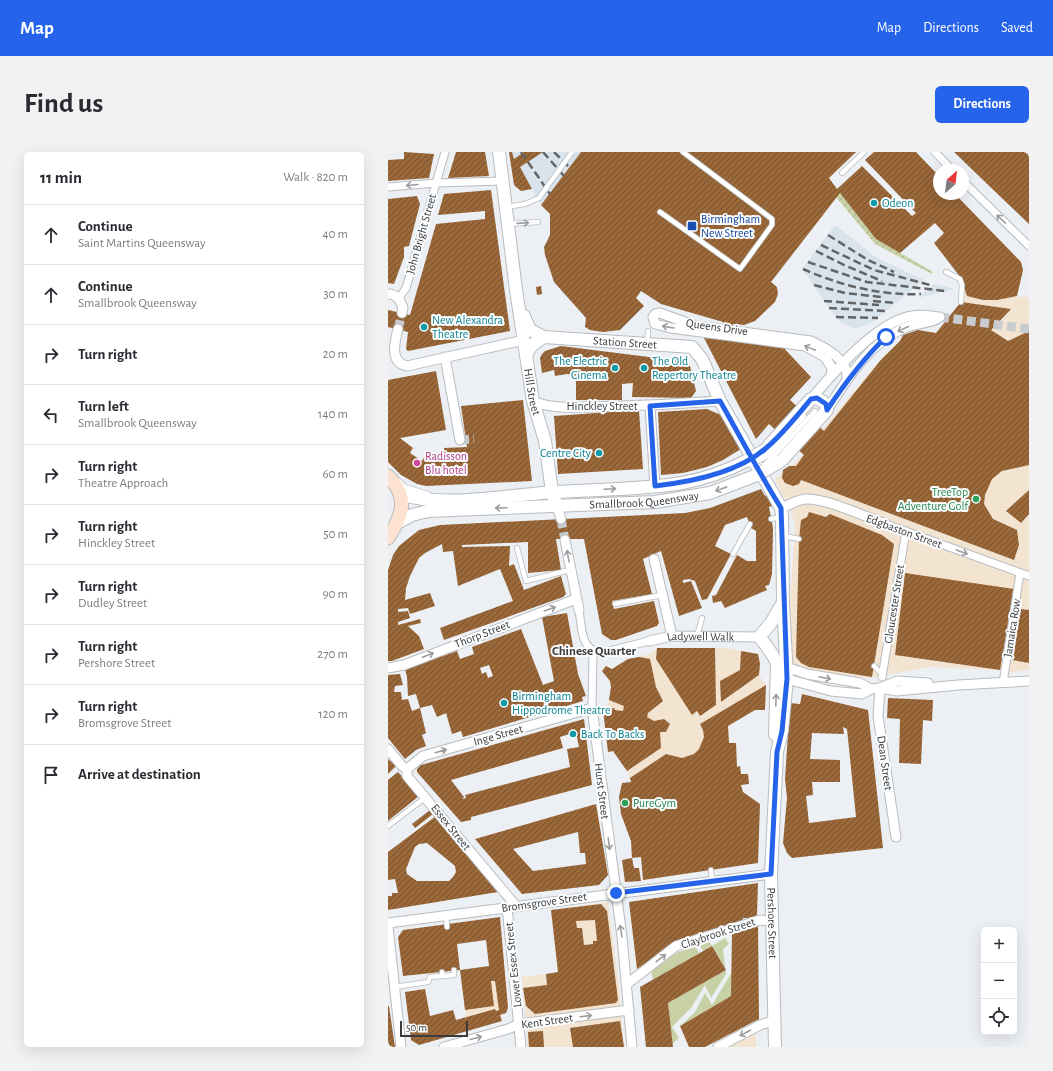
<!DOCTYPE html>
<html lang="en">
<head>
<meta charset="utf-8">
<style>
  :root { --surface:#fff; --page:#f2f2f3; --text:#2b2b33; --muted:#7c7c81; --line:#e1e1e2; --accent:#2563eb }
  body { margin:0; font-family:"Alegreya Sans",sans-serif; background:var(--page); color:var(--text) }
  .controls { position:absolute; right:12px; bottom:12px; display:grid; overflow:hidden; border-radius:6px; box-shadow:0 4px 16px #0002 }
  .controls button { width:36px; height:36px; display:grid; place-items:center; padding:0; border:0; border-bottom:1px solid var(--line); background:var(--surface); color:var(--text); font:20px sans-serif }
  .compass { position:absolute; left:545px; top:12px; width:36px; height:36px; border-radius:50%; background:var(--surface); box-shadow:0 4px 16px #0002; rotate:28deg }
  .scale { position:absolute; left:12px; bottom:10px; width:68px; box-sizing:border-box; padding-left:4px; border:2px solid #393b3c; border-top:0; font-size:11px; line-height:14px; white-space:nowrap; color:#393b3c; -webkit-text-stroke:3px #fbfdfe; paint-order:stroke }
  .stop { position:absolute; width:12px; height:12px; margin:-9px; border:3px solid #2563eb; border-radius:50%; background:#fff }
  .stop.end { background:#2563eb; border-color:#fff; box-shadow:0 1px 4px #0008 }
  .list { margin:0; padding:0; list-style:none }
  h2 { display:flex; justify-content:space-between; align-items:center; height:52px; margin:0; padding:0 16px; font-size:17px }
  h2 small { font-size:13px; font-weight:400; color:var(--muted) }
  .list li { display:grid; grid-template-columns:26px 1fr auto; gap:12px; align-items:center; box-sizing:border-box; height:60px; padding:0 16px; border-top:1px solid var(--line) }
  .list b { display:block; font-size:15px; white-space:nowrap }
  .list p { margin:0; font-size:13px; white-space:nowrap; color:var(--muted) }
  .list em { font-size:13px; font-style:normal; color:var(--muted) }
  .icon { flex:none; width:22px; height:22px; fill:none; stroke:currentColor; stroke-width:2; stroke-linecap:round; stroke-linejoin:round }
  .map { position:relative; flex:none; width:641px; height:895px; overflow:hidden; border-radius:6px }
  header { display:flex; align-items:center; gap:24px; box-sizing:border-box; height:56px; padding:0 20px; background:var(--accent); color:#fff }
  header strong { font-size:19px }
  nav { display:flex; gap:22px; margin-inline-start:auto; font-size:14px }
  .intro { display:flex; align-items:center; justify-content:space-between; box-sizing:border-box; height:96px; padding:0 24px }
  h1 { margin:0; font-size:28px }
  .button { padding:10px 18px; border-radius:6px; background:var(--accent); color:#fff; font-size:14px; font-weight:700 }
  main { display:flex; gap:24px; padding:0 24px }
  aside { flex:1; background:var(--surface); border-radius:6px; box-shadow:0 4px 16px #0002 }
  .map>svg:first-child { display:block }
  .commercial { fill:#f3e3d1 }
  .built { fill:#d9e3ec }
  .grass { fill:#c8d0a6 }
  .garden { fill:url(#garden-furrows) }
  .building { fill:url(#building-hatch); fill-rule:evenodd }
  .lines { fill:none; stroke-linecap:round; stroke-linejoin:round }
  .minor-tunnel { stroke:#c8cccf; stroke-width:9; stroke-dasharray:9 4.5; stroke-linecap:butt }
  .service-casing { stroke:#b8bcbf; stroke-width:6 }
  .pedestrian-casing { stroke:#b8bcbf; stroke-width:9 }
  .minor-casing { stroke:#b8bcbf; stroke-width:11 }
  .tertiary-casing { stroke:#b8bcbf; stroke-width:14 }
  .secondary-casing { stroke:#b8bcbf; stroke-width:15 }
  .service { stroke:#fff; stroke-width:4.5 }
  .pedestrian { stroke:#fff; stroke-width:7 }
  .minor { stroke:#fff; stroke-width:9 }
  .tertiary { stroke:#fff; stroke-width:12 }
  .secondary { stroke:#fee2d1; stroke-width:13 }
  .rail { stroke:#626466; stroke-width:2.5; stroke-dasharray:8 4; stroke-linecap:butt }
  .service-bridge-casing { stroke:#b8bcbf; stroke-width:6; stroke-linecap:butt }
  .tertiary-bridge-casing { stroke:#b8bcbf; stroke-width:14; stroke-linecap:butt }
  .service-bridge { stroke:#fff; stroke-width:4.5 }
  .tertiary-bridge { stroke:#fff; stroke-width:12 }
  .oneway { stroke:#9c9d9e }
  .route { stroke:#2563eb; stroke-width:5 }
  .culture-dot { fill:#0f9aa8; stroke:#fbfdfe; stroke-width:1.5 }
  .transit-dot { fill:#1a4fb4; stroke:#fbfdfe; stroke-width:1.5 }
  .hotel-dot { fill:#d1479c; stroke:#fbfdfe; stroke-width:1.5 }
  .leisure-dot { fill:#2e9e5b; stroke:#fbfdfe; stroke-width:1.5 }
  .labels { text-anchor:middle; stroke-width:4; stroke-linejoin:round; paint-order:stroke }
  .culture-label { font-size:12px; fill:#0d838f; stroke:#fbfdfe; text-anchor:start }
  .transit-label { font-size:12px; fill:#164399; stroke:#fbfdfe; text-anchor:start }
  .street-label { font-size:12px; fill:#393b3c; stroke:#fbfdfe }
  .hotel-label { font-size:12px; fill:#b23c85; stroke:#fbfdfe; text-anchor:start }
  .leisure-label { font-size:12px; fill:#27864d; stroke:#fbfdfe; text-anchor:end }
  .neighbourhood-label { font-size:13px; font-weight:bold; fill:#393b3c; stroke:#fbfdfe }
</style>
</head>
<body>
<header>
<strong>Map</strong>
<nav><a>Map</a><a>Directions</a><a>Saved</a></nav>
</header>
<div class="intro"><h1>Find us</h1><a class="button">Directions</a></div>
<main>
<aside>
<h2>11 min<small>Walk · 820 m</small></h2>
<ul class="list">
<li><svg class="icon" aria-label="ahead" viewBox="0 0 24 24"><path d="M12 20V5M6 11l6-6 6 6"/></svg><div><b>Continue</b><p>Saint Martins Queensway</p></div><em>40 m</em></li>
<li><svg class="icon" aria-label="ahead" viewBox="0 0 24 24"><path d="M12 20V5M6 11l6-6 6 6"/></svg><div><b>Continue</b><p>Smallbrook Queensway</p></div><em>30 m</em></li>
<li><svg class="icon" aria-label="right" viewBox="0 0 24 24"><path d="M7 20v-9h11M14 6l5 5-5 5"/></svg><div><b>Turn right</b></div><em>20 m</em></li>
<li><svg class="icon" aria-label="left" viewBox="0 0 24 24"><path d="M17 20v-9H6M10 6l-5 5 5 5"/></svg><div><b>Turn left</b><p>Smallbrook Queensway</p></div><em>140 m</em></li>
<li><svg class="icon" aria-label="right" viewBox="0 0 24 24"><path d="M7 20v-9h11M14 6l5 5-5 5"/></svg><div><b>Turn right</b><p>Theatre Approach</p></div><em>60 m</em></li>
<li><svg class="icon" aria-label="right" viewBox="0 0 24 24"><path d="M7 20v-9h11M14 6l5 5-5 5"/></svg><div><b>Turn right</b><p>Hinckley Street</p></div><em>50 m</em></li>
<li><svg class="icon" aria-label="right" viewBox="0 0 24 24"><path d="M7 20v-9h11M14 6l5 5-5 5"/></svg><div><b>Turn right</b><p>Dudley Street</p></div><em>90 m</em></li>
<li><svg class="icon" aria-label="right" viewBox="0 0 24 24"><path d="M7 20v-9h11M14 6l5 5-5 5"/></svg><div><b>Turn right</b><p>Pershore Street</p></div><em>270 m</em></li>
<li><svg class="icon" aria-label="right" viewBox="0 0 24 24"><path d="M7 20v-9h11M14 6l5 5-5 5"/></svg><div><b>Turn right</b><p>Bromsgrove Street</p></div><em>120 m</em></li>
<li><svg class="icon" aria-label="arrive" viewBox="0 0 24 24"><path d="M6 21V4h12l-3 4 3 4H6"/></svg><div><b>Arrive at destination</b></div></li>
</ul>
</aside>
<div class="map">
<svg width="641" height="895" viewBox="0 0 641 895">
  <defs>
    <pattern id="garden-furrows" width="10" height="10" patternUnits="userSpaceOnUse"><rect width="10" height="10" fill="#c8d0a6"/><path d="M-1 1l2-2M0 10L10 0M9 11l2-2" fill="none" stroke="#a3aa88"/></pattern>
    <pattern id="building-hatch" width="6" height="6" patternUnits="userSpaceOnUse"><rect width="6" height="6" fill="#9b6839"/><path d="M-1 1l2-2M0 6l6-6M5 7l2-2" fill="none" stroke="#78522f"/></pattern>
  </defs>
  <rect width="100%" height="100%" fill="#ecf0f4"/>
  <g class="commercial">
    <polygon points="612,88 633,110 635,118 629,145 641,145 641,518 620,521 612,518 543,515 482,526 409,516 399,505 407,370 387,327 410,308 465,240 497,202 512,189 515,183 530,178 548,181 572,150 573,126"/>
    <polygon points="269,496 339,496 370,502 372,512 371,523 378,533 377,558 367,558 340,574 341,591 348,591 349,615 311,618 243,630 239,619 225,599 220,600 215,558 221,548 223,535 220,524 214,521 215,517 218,514 224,517 236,509 261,502"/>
    <polygon points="220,750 231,834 236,895 140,895 134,825 170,820 163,758"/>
    <polygon points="118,827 120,856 118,861 112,863 111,858 108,859 107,857 78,865 75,832"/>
    <polygon points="368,879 368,895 336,895"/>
  </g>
  <g class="built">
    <polygon points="121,0 193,0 153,53 144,37 133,39 126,33"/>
    <polygon points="447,73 489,106 536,128 482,172 466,177 450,168 414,117"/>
    <polygon points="546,132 567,137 529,146"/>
  </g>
  <g class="grass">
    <polygon points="337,786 341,792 335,797 338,822 323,846 317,833 303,856 284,875 291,886 284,892 280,851 338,818 324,794 315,799 312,794 321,789 324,794"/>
    <polygon points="308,795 311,801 265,828 263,818 290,800"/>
    <polygon points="344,820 343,844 292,874 307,860 317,841 324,853"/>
  </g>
  <polygon class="garden" points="452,41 488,87 545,120 544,122 487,92 448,45"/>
  <g class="building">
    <polygon points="16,0 46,2 41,26 0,29 0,8 16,7"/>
    <polygon points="68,0 97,0 101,24 60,26"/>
    <polygon points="121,0 124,0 126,7 136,0 155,0 132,15 144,37 133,39 126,33"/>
    <polygon points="193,0 468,0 441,26 449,37 474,14 524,64 528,61 477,8 486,0 528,0 551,24 551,42 567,42 633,110 635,118 629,144 609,148 595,148 579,144 573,126 546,91 556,81 547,71 512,101 488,87 452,41 383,130 389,135 390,142 387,150 367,169 356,173 345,172 344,188 392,192 423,225 402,248 436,279 492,209 512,189 515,183 530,178 548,181 573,150 623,157 603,178 620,189 641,179 641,313 614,319 604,327 597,343 596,352 605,367 629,378 631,393 626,408 413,328 411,332 405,334 397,331 394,326 395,318 401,314 408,314 416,303 381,272 368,287 316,186 334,187 335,170 273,152 253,139 248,146 256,154 232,178 215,180 202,178 197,175 198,166 166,130 157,103 156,95 162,83 162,62 153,53"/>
    <polygon points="566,0 641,0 641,72 595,28"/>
    <polygon points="103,38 122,179 20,199 18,197 20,180 0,175 0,158 22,163 48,72 97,67 97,59 50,63 56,42"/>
    <polygon points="29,44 32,52 21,94 16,95 16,105 6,132 0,131 0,47"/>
    <polygon points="153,134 154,142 149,143 148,135"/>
    <polygon points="173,194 301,210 308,239 303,246 244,245 245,231 234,232 234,248 188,248 188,224 179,222 167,224 166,218 154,221 152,206 154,202 157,199"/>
    <polygon points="48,219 58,278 12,286 25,296 22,301 34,309 37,304 57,309 56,296 79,295 73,254 135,248 144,329 38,334 29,332 13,323 0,310 0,228"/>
    <polygon points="319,257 333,263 353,297 335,308 319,315 295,321 273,323 270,260"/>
    <polygon points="251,258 255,317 170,322 166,264"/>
    <polygon points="373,337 377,344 380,343 387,353 381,355 385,376 384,422 381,433 377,434 379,438 337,456 333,449 325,451 324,444 328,443 349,403 359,409 368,409 368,379 363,376 359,365 337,373 327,394 343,402 319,447 314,448 307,429 301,427 295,428 295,431 303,429 314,456 291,464 273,399 255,407 264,442 224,449 226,457 266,449 271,471 269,474 228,488 223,488 214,482 196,387 168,387 173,418 140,421 140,390 74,393 74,395 122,394 121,414 126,412 136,438 173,424 178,442 175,445 56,488 52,476 125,449 112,417 70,434 65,399 55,400 54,392 37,401 31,406 22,424 18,436 17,448 42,441 47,454 22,462 20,456 10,457 10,460 20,459 22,466 10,470 10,473 32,467 33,471 20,474 31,484 36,497 4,509 0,509 0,418 5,403 11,394 31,378 52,373 297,361 322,356"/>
    <polygon points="641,338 641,362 633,371 618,359"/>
    <polygon points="421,360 438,365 442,362 494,383 506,392 484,525 421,515 413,511 408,505 411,387 413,368 419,365"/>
    <polygon points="517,421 626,437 612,518 507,503"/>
    <polygon points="632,457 641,458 641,511 624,508"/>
    <path d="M179,461L190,522L198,544L194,545L195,549L75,585L73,579L64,582L58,561L49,565L44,553L32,556L28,542L20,544L19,525L17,517L69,499L72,507L86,502L84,495L133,477L155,533L166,529L154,465ZM101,513L105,524L100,526L98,520L94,522L92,516Z"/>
    <polygon points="269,496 327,496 328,553 312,564 309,559 304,563 268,507"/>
    <polygon points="353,499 370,502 372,512 371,523 333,550 332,529 352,518"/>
    <polygon points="251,505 262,507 268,535 275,549 260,561 259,565 266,569 276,567 282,572 278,580 272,580 273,596 239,619 225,599 220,600 215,558 226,556 227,558 235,559 236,554 221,548 223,535 222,529 214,519 218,514 224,517 240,507"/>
    <polygon points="12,522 15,533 7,534 6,540 13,540 14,548 20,547 24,559 32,556 38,581 34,583 38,594 28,598 17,607 0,586 0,523"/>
    <polygon points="378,533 377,558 367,558 340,574 341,591 348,591 349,615 352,614 353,622 360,622 361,632 353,633 355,640 372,652 370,711 255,728 253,705 244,706 243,689 233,662 231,645 234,631 243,630 242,626 278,602 294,606 306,602 311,597 316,585 315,578 312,572"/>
    <path d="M414,542L480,558L495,696L404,706L399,701L395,691L399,646L397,627L402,551L412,552ZM455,575L459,577L468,665L421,671L418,644L425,643L424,630H452V608L422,607L424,581L456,582Z"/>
    <polygon points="500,546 545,548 544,569 535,568 533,612 511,611 512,567 499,566"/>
    <path d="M196,567L204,633L83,665V668L73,670L29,620V617L33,613ZM188,580L191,595L179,597L182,615L77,643L78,646L74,647L76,645L63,628L175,596L172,585Z"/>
    <polygon points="0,607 8,614 0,622"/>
    <polygon points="10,620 31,644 0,669 0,628"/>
    <path d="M208,652L220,723L211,733L134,742L87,687ZM190,680L192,701H197L198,712L145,719L125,697Z"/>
    <polygon points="42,658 45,662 27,676 24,672"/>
    <path d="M48,664L110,740L0,758V744H4V741H10L7,727L0,728V700ZM39,691L67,714L68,720L65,725L61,729H29L19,722L18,717L27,695L31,692Z"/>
    <polygon points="244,706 246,716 251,716 253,729 237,730 234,708"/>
    <polygon points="370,731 369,763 364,766 355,766 354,771 282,792 282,794 274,801 249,817 241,750"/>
    <path d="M213,752L219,759L230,848L228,851L147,862L138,854L135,836L159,833L158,822L170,820L163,758ZM188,769L207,768L209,789H205V792L196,793L194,776H189Z"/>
    <path d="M112,765L120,856L118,861L112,863L114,869L31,893L23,888L17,840L37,837L42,864L65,858L68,868L107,857L108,859L111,858L107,829H103L106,854L77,858L72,818L15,824L10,785L15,778ZM98,788L101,814L72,818L69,792Z"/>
    <polygon points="370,771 371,867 317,895 301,895 292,874 343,844 344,780"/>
    <polygon points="324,794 338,818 280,851 285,895 258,895 252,835"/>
    <polygon points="0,854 1,854 7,895 0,895"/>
    <polygon points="232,869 236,895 185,895 182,876"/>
    <polygon points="155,879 156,895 141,895 140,880"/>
  </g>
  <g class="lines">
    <g class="minor-tunnel">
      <polyline points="552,165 641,177"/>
      <polyline points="10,177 14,161"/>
      <polyline points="72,288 86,287"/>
      <polyline points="173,367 177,388"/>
    </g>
    <defs>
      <g id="service">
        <polyline points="454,21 476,0"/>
        <polyline points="118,55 137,52"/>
        <polyline points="272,60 352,117 384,73 384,67 295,0"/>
        <polyline points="120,72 150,70"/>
        <polyline points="558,120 572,127 574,133 573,150"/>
        <polyline points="259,191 260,179"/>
        <polyline points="381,303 416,264"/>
        <polyline points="384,306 427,259"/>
        <polyline points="11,329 17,335 40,342"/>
        <polyline points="383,367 393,365"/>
        <polyline points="396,384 411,387"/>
        <polyline points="129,396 138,429 182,418"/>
        <polyline points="345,402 362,372"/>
        <polyline points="227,452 274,443"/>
        <polyline points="309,484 314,466"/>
        <polyline points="486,514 494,522"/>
        <polyline points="0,674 38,645"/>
        <polyline points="323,718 324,728"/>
        <polyline points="58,763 59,775"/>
        <polyline points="54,820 55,824 66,823 66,818"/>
        <polyline points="7,835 40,830 42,825 55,824"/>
      </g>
      <g id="pedestrian">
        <polyline points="547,0 564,18"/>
        <polyline points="575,29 641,94"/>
        <polyline points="0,35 48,31 115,29"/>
        <polyline points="11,146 18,136 57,0"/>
        <polyline points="498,372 641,424"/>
        <path d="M191,458C194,475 192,498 213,501L261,489"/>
        <polyline points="494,525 518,379"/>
        <polyline points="615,531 632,421"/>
        <polyline points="204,556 205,500"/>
      </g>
      <g id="minor">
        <path d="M0,142C9,142 12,148 15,156L14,161"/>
        <path d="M10,177C7,189 1,211 19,214L136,188"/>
        <polyline points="57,205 72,288"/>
        <path d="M443,224L444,216L437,205L417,194L283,176L267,172L265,165L267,162L272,161L308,174L423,189C438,196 461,208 459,227"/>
        <path d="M423,247C445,221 489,169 524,164C534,162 543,164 552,165"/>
        <path d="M145,249C162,257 186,255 206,255C248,254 290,252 332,249"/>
        <polyline points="262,254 267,334"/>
        <path d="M439,258C459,227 481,191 516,176C527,171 539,172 549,167"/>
        <polyline points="169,354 173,367"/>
        <path d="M393,356C401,353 409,348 417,347C439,346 477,365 498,372"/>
        <polyline points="177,388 191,458"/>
        <polyline points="266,407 284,484"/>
        <path id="s1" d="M261,489L284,484L371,485"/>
        <polyline points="392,513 419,522 472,531 483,537"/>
        <polyline points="0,516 16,513 188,447"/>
        <polyline points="399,527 443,539 474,542 483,537 492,536 509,539 570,533 641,529"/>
        <polyline points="492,536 490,564 508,685"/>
        <polyline points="492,536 509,529 540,531"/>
        <polyline points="0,597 14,614 19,617"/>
        <polyline points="19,617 35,604 204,556 234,785 244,895"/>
        <polyline points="19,617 19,624 128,754"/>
        <polyline points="119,755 133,895"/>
        <polyline points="0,771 383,722"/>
        <polyline points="0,774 13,895"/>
        <polyline points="239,832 288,794 372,768 385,769"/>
        <polyline points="56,895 120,877 131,872 241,858"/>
        <polyline points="330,895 372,873 385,869"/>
      </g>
      <g id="tertiary">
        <path id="s2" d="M111,0L128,138L145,249L157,289L164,340L169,354"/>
        <polyline points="136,164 142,178 156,185"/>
        <path id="s3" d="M139,201L144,193L156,185L304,195L314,207L332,249L393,356L394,364L395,450L399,527L394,579L389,600L383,722L387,895"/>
        <polyline points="377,298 423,247 429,246 438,252 439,258 394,308 388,312"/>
        <path d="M13,342C56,357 123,342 170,340C211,337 253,338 294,331C316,327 339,319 360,308"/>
        <path id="s4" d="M9,371L24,363L40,359L267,350L322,341L369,323"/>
        <path d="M395,450L383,471L371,485C384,498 389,513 399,527"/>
        <polyline points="387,583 389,512"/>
      </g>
      <path id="secondary" d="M0,324C21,345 15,363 0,386"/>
    </defs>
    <use href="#service" class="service-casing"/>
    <use href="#pedestrian" class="pedestrian-casing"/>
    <use href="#minor" class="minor-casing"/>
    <use href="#tertiary" class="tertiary-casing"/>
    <use href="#secondary" class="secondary-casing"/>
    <use href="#service" class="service"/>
    <use href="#pedestrian" class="pedestrian"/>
    <use href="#minor" class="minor"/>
    <use href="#tertiary" class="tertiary"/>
    <use href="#secondary" class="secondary"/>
    <g class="rail">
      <polyline points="133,0 162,42"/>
      <polyline points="155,0 176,24"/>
      <polyline points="166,0 182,16"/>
      <polyline points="440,83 480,108 506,120"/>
      <polyline points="433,93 486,118 542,133"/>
      <polyline points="428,99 456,113 494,129"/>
      <polyline points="420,110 479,130 557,139"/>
      <path d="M415,117C451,133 493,144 533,142"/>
      <polyline points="426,133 457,141 493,145"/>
      <polyline points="436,149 491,153"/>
      <polyline points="485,149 509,151"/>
      <polyline points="441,156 498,159"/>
      <polyline points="448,165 490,166"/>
    </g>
    <defs>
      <g id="service-bridge">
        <polyline points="137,52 151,46 184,0"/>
        <polyline points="363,313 381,303"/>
        <polyline points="376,313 384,306"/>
      </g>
      <g id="tertiary-bridge">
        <polyline points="360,308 377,298"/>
        <polyline points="369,323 388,312"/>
      </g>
    </defs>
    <use href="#service-bridge" class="service-bridge-casing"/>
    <use href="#tertiary-bridge" class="tertiary-bridge-casing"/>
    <use href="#service-bridge" class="service-bridge"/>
    <use href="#tertiary-bridge" class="tertiary-bridge"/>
  </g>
  <defs><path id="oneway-shaft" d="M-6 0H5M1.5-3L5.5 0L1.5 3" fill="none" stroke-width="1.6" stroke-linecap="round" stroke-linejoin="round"/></defs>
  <g class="oneway">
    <use href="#oneway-shaft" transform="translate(24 33) rotate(175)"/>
    <use href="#oneway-shaft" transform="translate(613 67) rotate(-136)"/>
    <use href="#oneway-shaft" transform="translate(135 71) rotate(-4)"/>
    <use href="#oneway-shaft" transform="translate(280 175) rotate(-170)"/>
    <use href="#oneway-shaft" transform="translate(515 177) rotate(155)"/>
    <use href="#oneway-shaft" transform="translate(422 196) rotate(-158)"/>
    <use href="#oneway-shaft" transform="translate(222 337) rotate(-3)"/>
    <use href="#oneway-shaft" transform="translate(333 337) rotate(160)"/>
    <use href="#oneway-shaft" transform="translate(113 356) rotate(178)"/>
    <use href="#oneway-shaft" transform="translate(574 400) rotate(20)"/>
    <use href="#oneway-shaft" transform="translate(180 404) rotate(-100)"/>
    <use href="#oneway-shaft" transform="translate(162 457) rotate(-20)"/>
    <use href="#oneway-shaft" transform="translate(40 503) rotate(-21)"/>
    <use href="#oneway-shaft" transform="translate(437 526) rotate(12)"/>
    <use href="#oneway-shaft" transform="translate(388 548) rotate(-88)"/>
    <use href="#oneway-shaft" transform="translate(53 599) rotate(-16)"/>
    <use href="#oneway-shaft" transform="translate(221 692) rotate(83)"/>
    <use href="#oneway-shaft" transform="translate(233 779) rotate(-99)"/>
    <use href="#oneway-shaft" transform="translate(273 806) rotate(-37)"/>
    <use href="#oneway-shaft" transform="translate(198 864) rotate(-7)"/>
    <use href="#oneway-shaft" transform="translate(357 881) rotate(152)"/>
    <use href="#oneway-shaft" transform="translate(88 886) rotate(-15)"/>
  </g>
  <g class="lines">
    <path class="route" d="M228,741L383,722L389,600L394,579L399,527L393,356C371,321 352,284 332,249L262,254L267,334C303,330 349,321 377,297C394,283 409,264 423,247L429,246L438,252L439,258C457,231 474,208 498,185"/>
  </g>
  <g class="culture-dot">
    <circle cx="486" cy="51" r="4"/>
    <circle cx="36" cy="175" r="4"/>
    <circle cx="227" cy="216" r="4"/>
    <circle cx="256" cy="216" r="4"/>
    <circle cx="211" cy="301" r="4"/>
    <circle cx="116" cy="551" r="4"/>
    <circle cx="185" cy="582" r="4"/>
  </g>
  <rect class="transit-dot" x="299" y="69" width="10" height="10" rx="2"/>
  <circle class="hotel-dot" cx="29" cy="311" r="4"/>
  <g class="leisure-dot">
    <circle cx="588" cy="347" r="4"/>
    <circle cx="237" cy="651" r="4"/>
  </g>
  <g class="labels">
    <g class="culture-label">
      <text x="494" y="55">Odeon</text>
      <text x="44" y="172">New Alexandra<tspan x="44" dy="14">Theatre</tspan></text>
      <text x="219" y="213" text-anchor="end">The Electric<tspan x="219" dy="14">Cinema</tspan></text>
      <text x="264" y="213">The Old<tspan x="264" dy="14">Repertory Theatre</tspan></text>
      <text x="203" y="305" text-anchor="end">Centre City</text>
      <text x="124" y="548">Birmingham<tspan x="124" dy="14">Hippodrome Theatre</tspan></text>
      <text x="193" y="586">Back To Backs</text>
    </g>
    <g class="transit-label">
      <text x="313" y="71">Birmingham<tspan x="313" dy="14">New Street</tspan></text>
    </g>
    <g class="street-label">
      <text transform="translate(33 82) rotate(-74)" y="4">John Bright Street</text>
      <text transform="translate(329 175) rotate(8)" y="4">Queens Drive</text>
      <text dy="4" stroke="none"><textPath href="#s3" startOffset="105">Station Street</textPath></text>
      <text dy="4" stroke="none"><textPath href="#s2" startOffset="242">Hill Street</textPath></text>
      <text x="214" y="258">Hinckley Street</text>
      <text dy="4" stroke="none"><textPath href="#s4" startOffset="250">Smallbrook Queensway</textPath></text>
      <text transform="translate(516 379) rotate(20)" y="4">Edgbaston Street</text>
      <text transform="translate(506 452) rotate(-81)" y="4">Gloucester Street</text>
      <text transform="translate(624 476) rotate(-81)" y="4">Jamaica Row</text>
      <text transform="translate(94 482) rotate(-21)" y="4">Thorp Street</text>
      <text dy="4" stroke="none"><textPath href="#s1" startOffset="52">Ladywell Walk</textPath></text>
      <text transform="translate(110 583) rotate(-16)" y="4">Inge Street</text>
      <text transform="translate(497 611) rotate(82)" y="4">Dean Street</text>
      <text transform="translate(214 639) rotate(83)" y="4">Hurst Street</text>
      <text transform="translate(63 675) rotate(51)" y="4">Essex Street</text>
      <text transform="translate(156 750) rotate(-8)" y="4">Bromsgrove Street</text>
      <text dy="4" stroke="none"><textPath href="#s3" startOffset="773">Pershore Street</textPath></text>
      <text transform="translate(330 781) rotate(-18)" y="4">Claybrook Street</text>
      <text transform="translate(125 813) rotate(-96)" y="4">Lower Essex Street</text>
      <text transform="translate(159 869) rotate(-8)" y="4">Kent Street</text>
    </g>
    <g class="hotel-label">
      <text x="37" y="308">Radisson<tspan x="37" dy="14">Blu hotel</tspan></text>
    </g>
    <g class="leisure-label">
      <text x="580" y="344">TreeTop<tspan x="580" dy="14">Adventure Golf</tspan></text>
      <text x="245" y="655" text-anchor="start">PureGym</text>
    </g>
    <g class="neighbourhood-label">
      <text x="206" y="503">Chinese Quarter</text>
    </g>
  </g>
</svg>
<div class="controls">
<button>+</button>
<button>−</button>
<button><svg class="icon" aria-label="locate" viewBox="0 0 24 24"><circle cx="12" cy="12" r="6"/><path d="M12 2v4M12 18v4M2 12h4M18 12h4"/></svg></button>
</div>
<svg class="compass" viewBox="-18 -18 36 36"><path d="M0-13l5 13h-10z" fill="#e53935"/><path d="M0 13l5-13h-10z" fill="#7c7c81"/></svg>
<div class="scale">50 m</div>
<div class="stop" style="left:498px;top:185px"></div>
<div class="stop end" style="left:228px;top:741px"></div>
</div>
</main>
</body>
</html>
